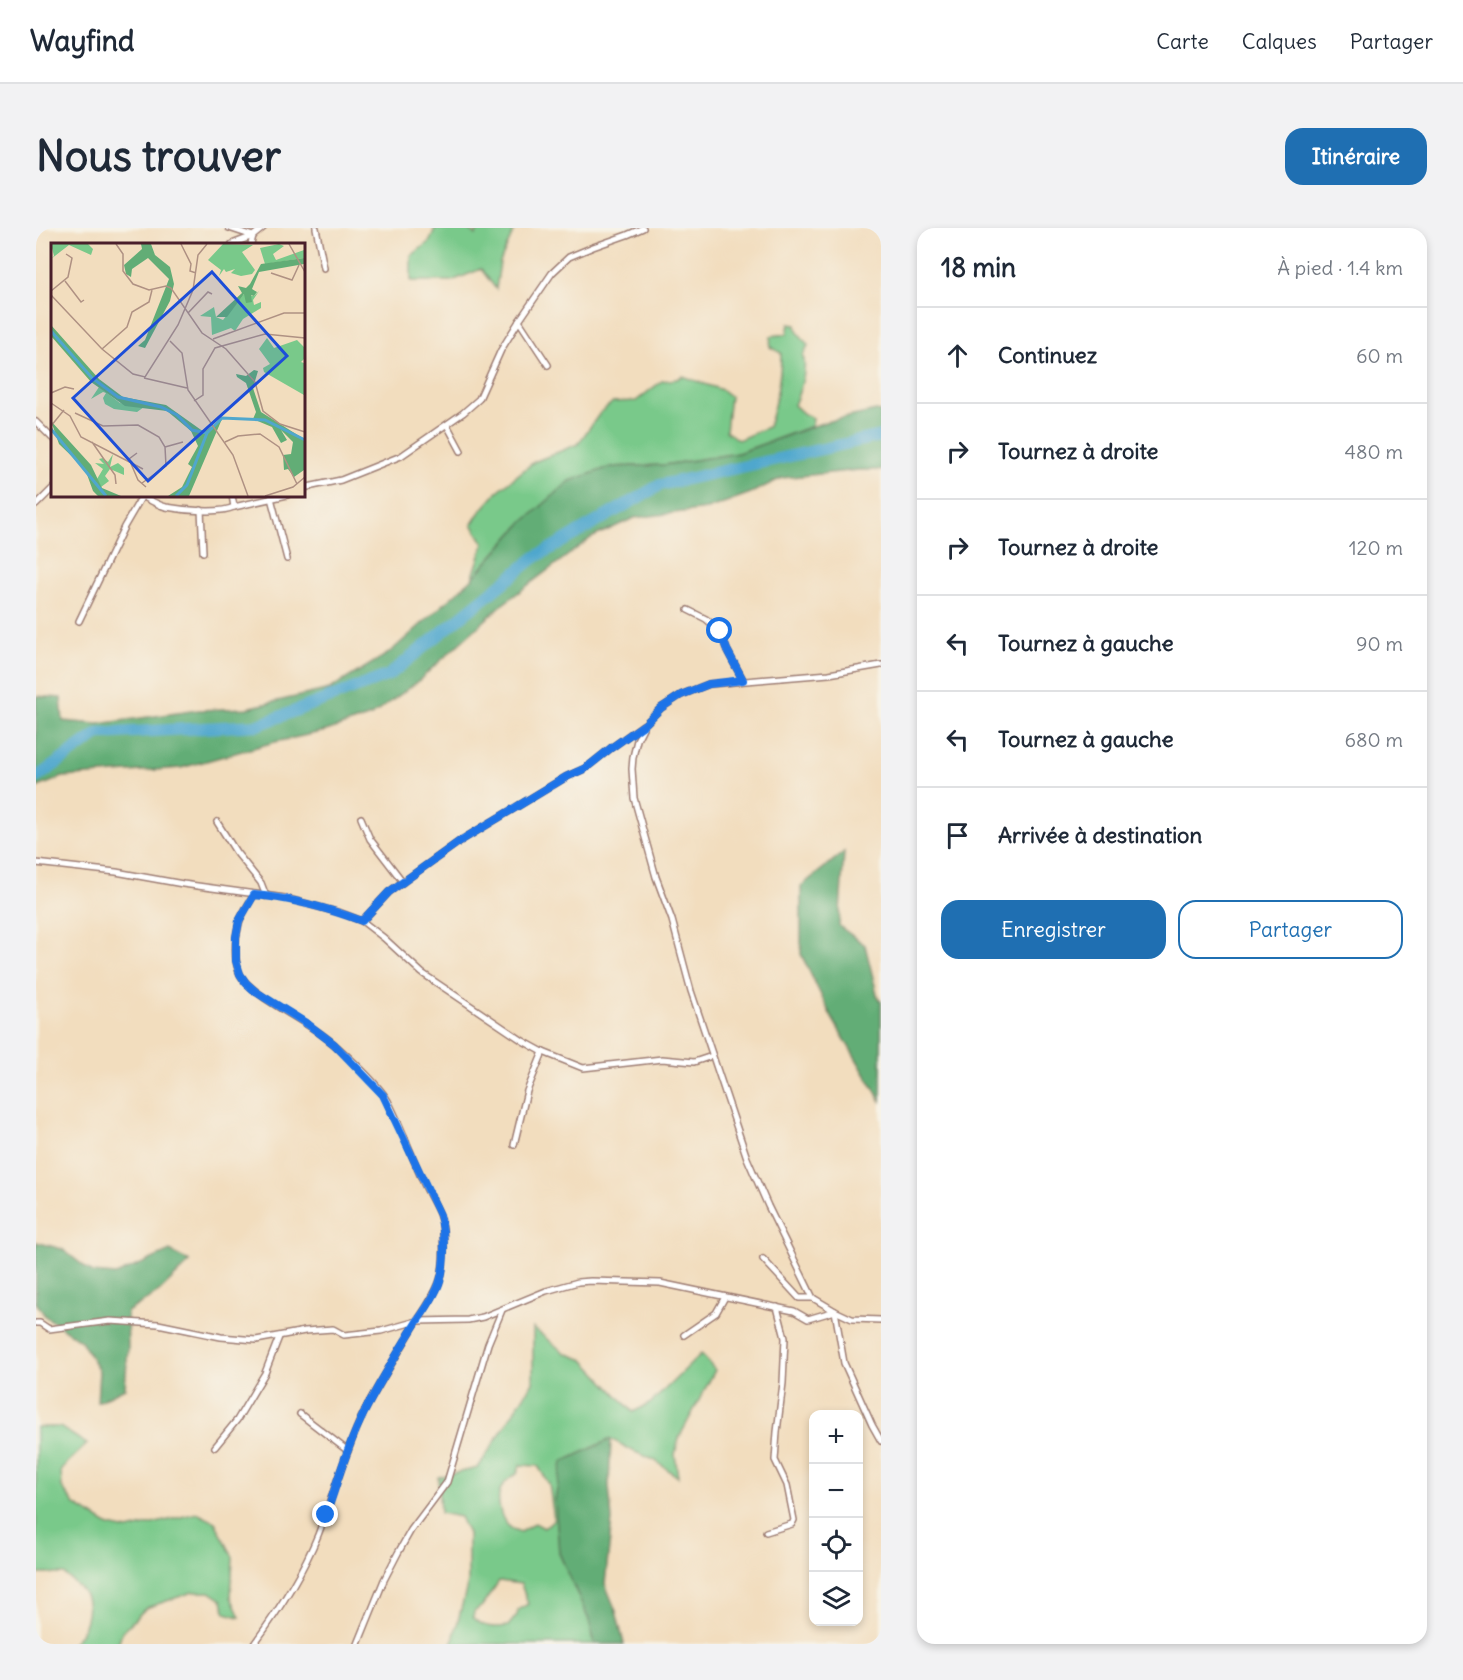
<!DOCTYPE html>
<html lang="fr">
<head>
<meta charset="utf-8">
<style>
  :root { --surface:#fff; --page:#f2f2f3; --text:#1f2937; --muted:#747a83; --line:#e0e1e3; --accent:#1f6fb2 }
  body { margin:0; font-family:Delius,sans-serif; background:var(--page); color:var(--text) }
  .controls { position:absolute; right:18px; bottom:18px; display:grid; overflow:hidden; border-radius:12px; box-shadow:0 3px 9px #0003 }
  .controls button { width:54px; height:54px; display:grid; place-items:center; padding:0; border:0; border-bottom:2px solid var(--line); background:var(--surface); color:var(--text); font:30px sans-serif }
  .stop { position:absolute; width:18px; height:18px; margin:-14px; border:4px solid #1a73e8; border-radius:50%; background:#fff }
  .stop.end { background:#1a73e8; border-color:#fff; box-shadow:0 2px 6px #0008 }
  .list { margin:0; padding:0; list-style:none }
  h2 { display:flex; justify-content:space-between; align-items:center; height:78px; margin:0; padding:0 24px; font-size:26px }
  h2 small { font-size:20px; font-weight:400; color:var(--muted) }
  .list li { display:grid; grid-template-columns:39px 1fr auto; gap:18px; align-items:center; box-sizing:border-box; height:96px; padding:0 24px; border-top:2px solid var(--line) }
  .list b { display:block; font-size:22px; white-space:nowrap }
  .list em { font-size:20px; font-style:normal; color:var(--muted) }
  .actions { display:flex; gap:12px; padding:18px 24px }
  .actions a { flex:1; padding:14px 0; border:2px solid var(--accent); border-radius:18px; text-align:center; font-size:21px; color:var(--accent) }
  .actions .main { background:var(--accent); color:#fff }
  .icon { flex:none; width:33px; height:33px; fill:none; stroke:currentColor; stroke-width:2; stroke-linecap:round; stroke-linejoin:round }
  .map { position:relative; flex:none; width:845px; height:1416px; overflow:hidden; border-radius:18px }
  header { display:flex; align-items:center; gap:36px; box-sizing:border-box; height:84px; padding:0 30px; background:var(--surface); border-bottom:2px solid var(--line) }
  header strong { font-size:28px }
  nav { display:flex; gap:33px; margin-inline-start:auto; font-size:21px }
  .intro { display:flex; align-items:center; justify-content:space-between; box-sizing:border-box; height:144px; padding:0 36px }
  h1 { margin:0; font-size:42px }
  .button { padding:15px 27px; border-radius:18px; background:var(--accent); color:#fff; font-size:21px; font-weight:700 }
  main { display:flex; gap:36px; padding:0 36px }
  aside { flex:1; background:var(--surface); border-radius:18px; box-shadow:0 3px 9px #0003 }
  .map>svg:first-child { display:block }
  .green { fill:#79c98a; stroke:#62745a; stroke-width:1.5; fill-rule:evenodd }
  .forest { fill:#62ad76; stroke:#566650; stroke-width:1.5 }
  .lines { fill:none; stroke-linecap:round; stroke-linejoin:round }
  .river { stroke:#50a7cd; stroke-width:12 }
  .minor-casing { stroke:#9e7e74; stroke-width:8 }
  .minor { stroke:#fff; stroke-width:5 }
  .route { stroke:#1a73e8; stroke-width:8 }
  .inset-river { fill:none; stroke:#50a7cd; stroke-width:3 }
  .inset-road { fill:none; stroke:#af9183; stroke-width:1.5 }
  .view { fill:#1d4ed8; fill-opacity:0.15; stroke:#1d4ed8; stroke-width:3 }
  .inset-edge { fill:none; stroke:#4a1f2b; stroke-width:3 }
</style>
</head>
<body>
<header>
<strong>Wayfind</strong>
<nav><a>Carte</a><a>Calques</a><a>Partager</a></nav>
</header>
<div class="intro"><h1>Nous trouver</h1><a class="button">Itinéraire</a></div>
<main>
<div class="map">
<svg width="845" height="1416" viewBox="0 0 845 1416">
  <rect width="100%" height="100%" fill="#f7f3e8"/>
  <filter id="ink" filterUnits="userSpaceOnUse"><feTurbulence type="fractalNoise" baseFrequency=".0167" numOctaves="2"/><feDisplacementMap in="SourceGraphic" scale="12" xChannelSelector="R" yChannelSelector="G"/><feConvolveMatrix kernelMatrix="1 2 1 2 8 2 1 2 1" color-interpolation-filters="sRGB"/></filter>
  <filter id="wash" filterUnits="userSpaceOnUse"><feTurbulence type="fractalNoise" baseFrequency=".008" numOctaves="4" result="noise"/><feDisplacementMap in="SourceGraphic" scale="24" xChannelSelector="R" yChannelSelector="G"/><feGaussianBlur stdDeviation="1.35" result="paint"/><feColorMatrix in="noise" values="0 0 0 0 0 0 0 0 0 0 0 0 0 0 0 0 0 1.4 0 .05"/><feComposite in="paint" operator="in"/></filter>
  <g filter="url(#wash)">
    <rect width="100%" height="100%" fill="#f2ddbe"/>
    <g class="green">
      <polygon points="399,0 431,0 440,7 442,0 479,0 464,34 460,61 445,41 416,53 375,53 375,28 394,13"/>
      <path d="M753,96L760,97L761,103L772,117L767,128C772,142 764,163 758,177L768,186L777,190L776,198L702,225L628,237L574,239L484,297L436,351L448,316L436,296L443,285L463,262L498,234L542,216L564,185L577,174L600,173L626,153L641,151L646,148L686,162L694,168L690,203L702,212L732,199C740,174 745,151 745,125L734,119L735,108L751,106Z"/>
      <path d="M497,1100L529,1125L548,1132L597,1184L615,1175L665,1126L679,1142L643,1210L639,1226L642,1249L618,1232L599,1224L575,1211L526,1235L523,1325L553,1392L559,1416H416L432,1354V1306L424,1289L404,1285L402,1249L442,1240L497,1154ZM484,1237L502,1238L513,1256L518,1291L508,1300L499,1295L484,1304C483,1303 475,1301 475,1300C464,1293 459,1269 466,1259C469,1253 476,1248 481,1246ZM463,1353L485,1356L492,1376L482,1382L481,1387L472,1398C458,1400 448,1400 437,1390L438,1384L446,1378Z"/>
      <path d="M0,1199H24L51,1216L25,1241L26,1260L39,1277L73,1298L92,1302L161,1285L179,1294L197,1329L195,1369L204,1389L189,1385L186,1372L174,1364H157L110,1380L86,1404L82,1416H36C48,1404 56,1383 49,1367C45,1359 34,1352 28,1346H0Z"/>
    </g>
    <g class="forest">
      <polygon points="840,183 845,184 845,242 823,242 746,250 715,265 671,281 598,290 555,310 467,376 380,455 335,488 290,503 239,514 145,540 27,549 0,560 0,468 25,470 27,493 62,496 162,482 211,480 294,461 353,425 436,351 484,297 534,253 574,239 628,237 702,225 789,194"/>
      <polygon points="808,624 803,698 829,717 842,770 845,774 845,873 796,790 765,726 765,658"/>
      <polygon points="0,1014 26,1021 57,1045 80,1047 134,1023 154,1034 123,1064 91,1084 92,1120 89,1160 61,1174 63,1143 46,1114 9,1088 0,1074"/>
      <polygon points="575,1211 573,1258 576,1292 569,1356 580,1383 588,1416 559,1416 553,1392 523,1325 519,1272 526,1234"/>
    </g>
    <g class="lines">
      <polyline class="river" points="0,550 62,506 222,497 353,447 498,330 624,257 845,208"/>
    </g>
  </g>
  <g filter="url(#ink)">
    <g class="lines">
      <defs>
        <g id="minor">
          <polyline points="193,0 217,8 215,16"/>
          <polyline points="280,0 288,40"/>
          <polyline points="196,16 217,8 227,0"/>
          <polyline points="483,93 512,137"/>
          <polyline points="0,194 16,210"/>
          <polyline points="411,197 425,223"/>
          <polyline points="267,260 305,252 365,228 427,185 443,171 465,122 483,93 516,45 533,29 557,19 591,7 607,0"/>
          <path d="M104,267C112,271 122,277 130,279C147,282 183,286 198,279L251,267"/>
          <polyline points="196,267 198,279"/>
          <polyline points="235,270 251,331"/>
          <polyline points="0,277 16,261"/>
          <polyline points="165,282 167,324"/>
          <polyline points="652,382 670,391 684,403 691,422 707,452"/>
          <polyline points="43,393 88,299 106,268"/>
          <polyline points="845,437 793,446 686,455 673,456 645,467 625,480 609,496 601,512 597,529 596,541 598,570 620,649 636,692 655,763 711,930 732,978 777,1070 799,1083 808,1135 836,1197 845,1213"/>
          <polyline points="325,590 334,611 367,654"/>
          <polyline points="181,594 200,624 225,655 230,668"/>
          <polyline points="0,635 80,644 147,656 249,670 305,685 326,693 348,710 386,745 487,813 507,824 547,840 626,831 658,834 676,828"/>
          <path d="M218,667C213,675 206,685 203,695C199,710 197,734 205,748C216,767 265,791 285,806C303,819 341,854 352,873C366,900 376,929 388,956C395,971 406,985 407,1002C408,1018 409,1040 403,1055C397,1071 387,1084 378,1098C361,1127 343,1155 328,1184C309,1223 298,1266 282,1307C266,1346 243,1382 218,1416"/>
          <polyline points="326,693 353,664 424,613 530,549 550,540 575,520 607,497"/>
          <polyline points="478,917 491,863 507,824"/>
          <polyline points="727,1031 763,1070 777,1070"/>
          <polyline points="0,1095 4,1095 13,1101 74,1093 122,1096 185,1109 220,1112 269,1103 297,1101 308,1107 345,1103 381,1093 432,1092 447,1089 510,1063 542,1054 555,1053 624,1055 758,1083 772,1091 799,1083 816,1091 845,1092"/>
          <polyline points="648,1107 680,1085 689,1069"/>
          <polyline points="264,1186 312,1223"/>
          <polyline points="179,1219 201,1192 229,1145 243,1109"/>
          <polyline points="730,1304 756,1296 758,1292 751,1257 739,1232 741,1204 747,1155 749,1110 741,1079"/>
          <polyline points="322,1416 348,1352 362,1325 375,1302 411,1254 452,1116 466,1082"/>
        </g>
      </defs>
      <use href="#minor" class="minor-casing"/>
      <use href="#minor" class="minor"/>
    </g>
  </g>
  <g class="lines" filter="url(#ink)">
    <path class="route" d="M290,1287C302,1252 312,1216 329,1183C344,1153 362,1124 380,1095C389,1082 398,1070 403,1056C410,1037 409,1006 404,987L347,867L298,816L273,797L220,764L210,755L204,746L200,733V709L203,693L218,667C255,670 291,680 326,693L353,664L424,613L530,549L550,540L575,520L609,496L625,480L645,467L673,456L707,452L691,422L684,403"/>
  </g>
  <g transform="translate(15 15)">
    <rect width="254" height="254" fill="#f2ddbe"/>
    <path d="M0,1H37L42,6L40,12L18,2L0,16L3,13ZM172,1L202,2L191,9L204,27L201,31L190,33L180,30L184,26L175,29L173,26L168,33L170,27L157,17ZM228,1L233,3L222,11L225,17L253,7V15L214,21L209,5ZM208,48L202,57L203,62L210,59V65L192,76L184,88L180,85L161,92L160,74L149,73L163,64L165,74L172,77L193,51L203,53ZM216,95L223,105L246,97L253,104V116L250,119L253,120V152L213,129L212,125L219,121L208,106ZM48,144L69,160L93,164L86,169L63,166L54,161L52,155L55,150L52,149L40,156ZM62,211L59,224L67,220L73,225V232L59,226L54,233L58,238L50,244L46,236L52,226L44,220L53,221L48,216L52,215L57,219Z" fill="#79c98a"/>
    <path d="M90,1H100L104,12L119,24L123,41L119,58L94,105L87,103L94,97L118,36L97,15L81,26L80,34L75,31L73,22L91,6ZM253,15V21L208,29L201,46L206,49L203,53L200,52L201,59L195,60L193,51L176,74H165L191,50L187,43L195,45L199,41L210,21ZM0,82L48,136L72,154L115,162L153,189L171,176L138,253H117L131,244L141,224L137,221L147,203L140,188L116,168L74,163L40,139L0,93ZM203,127L207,128L202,145L210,169L253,196V227L243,234L237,226L233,227L232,212L240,211L242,199L230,187L236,197L230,200L221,184L202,176L205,169L195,140L186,134L185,131L195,133ZM0,178L40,222L51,245L70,253H47L42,248L34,226L8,201Z" fill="#62ad76"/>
    <path class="inset-river" d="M0,88L41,135L67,154L110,164L126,172L141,187L156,190M0,186L55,253M125,253L136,242L156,190L171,175L214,177L254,197"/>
    <path class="inset-road" d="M65,1L72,11V28L82,41L98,47L115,43L120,45L151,90L175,106L204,139L212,168L229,181L254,189M130,1L140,21L139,28L145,30M238,1L254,29M220,30L241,37L248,22M14,38L30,59L33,57M0,48L17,34L21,15L15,11M0,52L51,106L82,131L94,134L127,82L142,47L147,12L156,1M137,70L157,49L161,51M162,96L233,70H254M119,98L131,110L137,147L182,212L197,253M51,106L76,84L81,69L98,59L101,47M93,135L136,145M0,150L14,144L23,146M143,158L152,152V126L164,105L214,91L254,95M0,160L19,173L30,194L92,226M24,170L52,183L87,182L108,194L114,204L115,223L91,240M0,183L13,167M41,199L64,232L65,241M174,199L187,193L209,191L228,204L246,241M114,204L132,199M86,210L78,216L87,237L95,244M214,253L242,244L254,234"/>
    <path class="view" d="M161,29L236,113L97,238L22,155Z"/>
    <rect width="254" height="254" class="inset-edge"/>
  </g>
</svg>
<div class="controls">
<button>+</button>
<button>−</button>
<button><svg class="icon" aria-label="locate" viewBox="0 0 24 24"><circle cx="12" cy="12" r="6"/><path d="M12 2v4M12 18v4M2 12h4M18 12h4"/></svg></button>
<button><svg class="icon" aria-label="layers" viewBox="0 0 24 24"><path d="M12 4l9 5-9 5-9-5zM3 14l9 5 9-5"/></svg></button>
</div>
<div class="stop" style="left:684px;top:403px"></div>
<div class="stop end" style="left:290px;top:1287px"></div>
</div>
<aside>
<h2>18 min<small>À pied · 1.4 km</small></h2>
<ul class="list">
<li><svg class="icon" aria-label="ahead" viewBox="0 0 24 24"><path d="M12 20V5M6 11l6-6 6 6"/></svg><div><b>Continuez</b></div><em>60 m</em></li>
<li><svg class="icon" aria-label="right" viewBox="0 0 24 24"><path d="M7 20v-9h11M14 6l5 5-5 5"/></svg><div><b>Tournez à droite</b></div><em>480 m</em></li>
<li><svg class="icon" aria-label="right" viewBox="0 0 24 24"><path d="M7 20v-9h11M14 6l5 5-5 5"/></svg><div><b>Tournez à droite</b></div><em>120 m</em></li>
<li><svg class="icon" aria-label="left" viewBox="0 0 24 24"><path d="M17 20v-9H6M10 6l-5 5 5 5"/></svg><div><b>Tournez à gauche</b></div><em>90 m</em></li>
<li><svg class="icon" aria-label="left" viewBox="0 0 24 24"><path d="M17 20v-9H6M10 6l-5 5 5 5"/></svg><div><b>Tournez à gauche</b></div><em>680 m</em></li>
<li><svg class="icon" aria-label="arrive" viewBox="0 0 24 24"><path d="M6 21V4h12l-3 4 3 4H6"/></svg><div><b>Arrivée à destination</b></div></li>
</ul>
<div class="actions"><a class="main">Enregistrer</a><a>Partager</a></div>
</aside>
</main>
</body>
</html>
